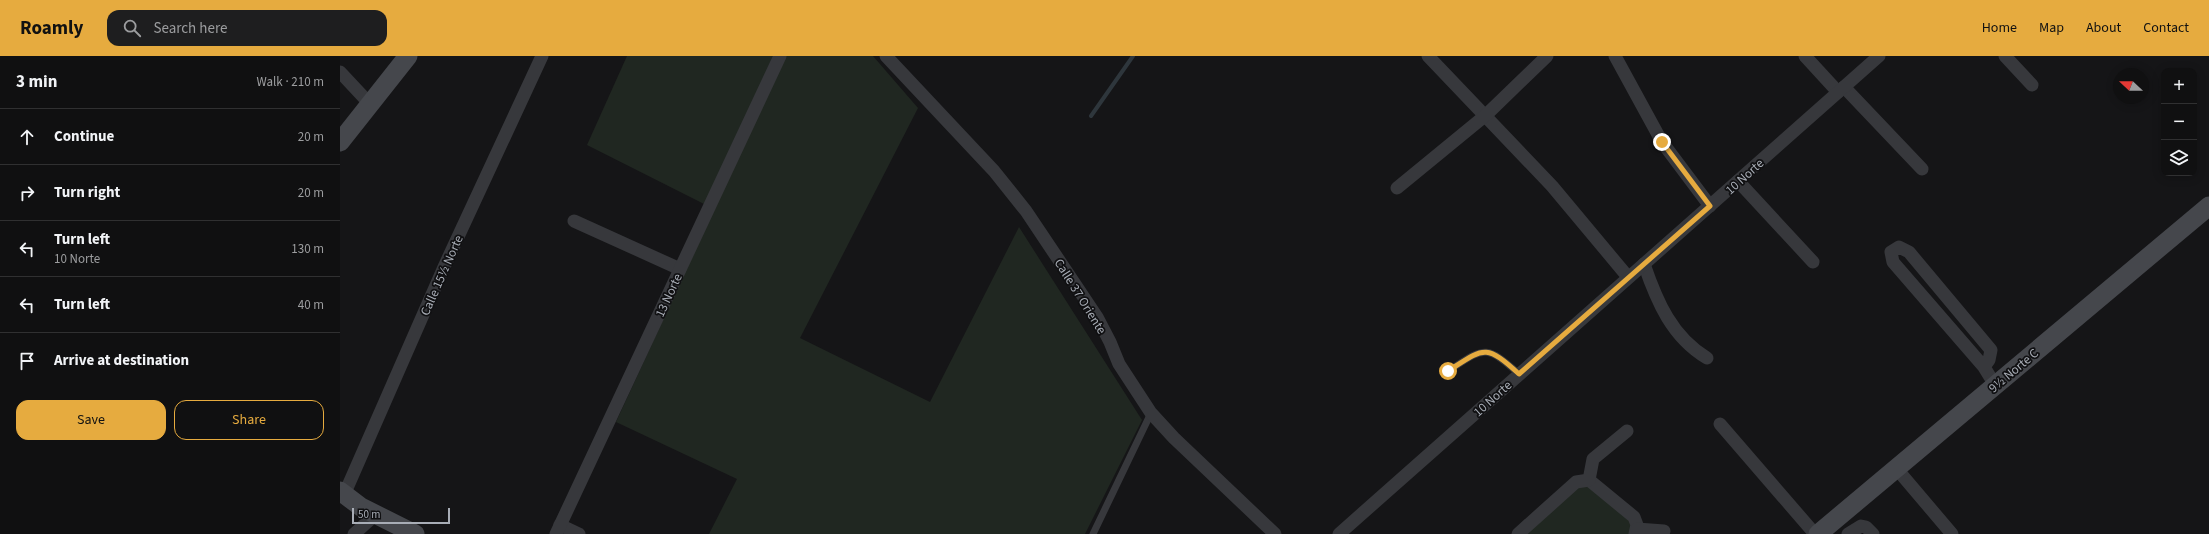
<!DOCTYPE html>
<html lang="en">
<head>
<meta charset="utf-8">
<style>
  :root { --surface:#101011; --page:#1e1e1f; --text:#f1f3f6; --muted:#9c9d9f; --line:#303031; --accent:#e6ab3f }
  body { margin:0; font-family:"Source Sans 3",sans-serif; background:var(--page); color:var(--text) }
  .controls { position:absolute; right:12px; top:12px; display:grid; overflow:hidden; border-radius:8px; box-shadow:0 2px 10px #0003 }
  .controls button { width:36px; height:36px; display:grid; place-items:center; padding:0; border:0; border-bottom:1px solid var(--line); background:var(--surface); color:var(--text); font:20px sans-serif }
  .compass { position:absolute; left:1773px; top:12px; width:36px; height:36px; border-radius:50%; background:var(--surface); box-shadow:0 2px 10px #0003; rotate:292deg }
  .scale { position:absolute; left:12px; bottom:10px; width:98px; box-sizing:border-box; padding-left:4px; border:2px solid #a8adb6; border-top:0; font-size:11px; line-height:14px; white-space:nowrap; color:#a8adb6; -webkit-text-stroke:3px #101012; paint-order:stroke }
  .stop { position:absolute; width:12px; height:12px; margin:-9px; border:3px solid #e6ab3f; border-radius:50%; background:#fff }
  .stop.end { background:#e6ab3f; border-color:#fff; box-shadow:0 1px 4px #0008 }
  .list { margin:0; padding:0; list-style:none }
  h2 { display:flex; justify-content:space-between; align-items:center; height:52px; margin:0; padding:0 16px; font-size:17px }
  h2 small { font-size:13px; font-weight:400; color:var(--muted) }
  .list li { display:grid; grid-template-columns:26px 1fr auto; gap:12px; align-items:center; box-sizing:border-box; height:56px; padding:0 16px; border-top:1px solid var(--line) }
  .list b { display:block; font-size:15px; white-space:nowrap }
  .list p { margin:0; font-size:13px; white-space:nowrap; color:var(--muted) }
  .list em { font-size:13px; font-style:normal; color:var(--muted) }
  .actions { display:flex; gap:8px; padding:12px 16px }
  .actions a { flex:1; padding:9px 0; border:1px solid var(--accent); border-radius:12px; text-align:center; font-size:14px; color:var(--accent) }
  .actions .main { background:var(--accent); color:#111 }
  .icon { flex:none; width:22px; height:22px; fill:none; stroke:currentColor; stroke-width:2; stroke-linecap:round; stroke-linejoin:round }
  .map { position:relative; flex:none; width:1869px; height:478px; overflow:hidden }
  header { display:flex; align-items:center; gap:24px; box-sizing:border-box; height:56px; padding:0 20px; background:var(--accent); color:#111 }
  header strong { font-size:19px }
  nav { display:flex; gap:22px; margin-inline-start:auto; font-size:14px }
  .search { width:280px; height:36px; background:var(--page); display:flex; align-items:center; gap:10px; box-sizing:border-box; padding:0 14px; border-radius:12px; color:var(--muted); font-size:15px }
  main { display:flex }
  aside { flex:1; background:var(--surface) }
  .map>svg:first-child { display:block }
  .green { fill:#202721 }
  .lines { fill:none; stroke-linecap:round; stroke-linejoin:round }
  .stream { stroke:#2e363c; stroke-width:4 }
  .lane { stroke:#37383c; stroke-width:7 }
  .street { stroke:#37383c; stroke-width:13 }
  .secondary { stroke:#45474c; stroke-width:19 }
  .route { stroke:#e6ab3f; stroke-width:5 }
  .labels { text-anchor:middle; stroke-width:3.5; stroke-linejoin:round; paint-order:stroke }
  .street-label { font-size:13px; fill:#a8adb6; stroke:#101012 }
</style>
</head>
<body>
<header>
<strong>Roamly</strong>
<div class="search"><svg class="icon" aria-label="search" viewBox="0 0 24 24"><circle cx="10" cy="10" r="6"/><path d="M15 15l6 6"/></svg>Search here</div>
<nav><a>Home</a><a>Map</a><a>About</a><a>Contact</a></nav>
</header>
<main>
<aside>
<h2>3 min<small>Walk · 210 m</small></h2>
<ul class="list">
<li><svg class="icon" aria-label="ahead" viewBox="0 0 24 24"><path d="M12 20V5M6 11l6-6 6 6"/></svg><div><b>Continue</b></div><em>20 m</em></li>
<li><svg class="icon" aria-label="right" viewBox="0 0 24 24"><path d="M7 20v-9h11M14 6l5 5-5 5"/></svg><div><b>Turn right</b></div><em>20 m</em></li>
<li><svg class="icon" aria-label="left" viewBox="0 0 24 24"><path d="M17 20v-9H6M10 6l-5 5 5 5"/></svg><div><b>Turn left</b><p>10 Norte</p></div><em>130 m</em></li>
<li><svg class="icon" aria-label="left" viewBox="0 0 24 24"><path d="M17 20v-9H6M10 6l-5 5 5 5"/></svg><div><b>Turn left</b></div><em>40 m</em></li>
<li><svg class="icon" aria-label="arrive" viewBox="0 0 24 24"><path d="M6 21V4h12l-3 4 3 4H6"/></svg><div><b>Arrive at destination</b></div></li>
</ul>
<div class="actions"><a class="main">Save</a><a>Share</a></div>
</aside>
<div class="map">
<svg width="1869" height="478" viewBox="0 0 1869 478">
  <rect width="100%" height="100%" fill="#151517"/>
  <g class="green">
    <polygon points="287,0 438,0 370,151 247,89"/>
    <polygon points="445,0 533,0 578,52 460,282 590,346 679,171 802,364 745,478 369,478 397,423 276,366"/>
    <polygon points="1239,424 1294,461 1295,478 1178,478"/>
  </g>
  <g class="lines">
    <polyline class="stream" points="751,60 793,0"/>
    <g class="lane">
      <path d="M1108,315C1144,292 1145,287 1179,318"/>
      <polyline points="753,478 811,357"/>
    </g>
    <g class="street">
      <polyline points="546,0 654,115 686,155 757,261 770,286 779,308 811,357 834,382 935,478"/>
      <polyline points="1088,0 1212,130 1288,221"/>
      <polyline points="1275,0 1322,86 1370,150"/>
      <polyline points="1465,0 1498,36"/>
      <polyline points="1665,0 1692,29"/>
      <polyline points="0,16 29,47"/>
      <polyline points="1504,31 1582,113"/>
      <polyline points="1398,125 1473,206"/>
      <polyline points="1057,132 1146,59 1207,0"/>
      <polyline points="234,165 340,213"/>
      <path d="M1304,208C1317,246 1332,281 1367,302"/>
      <polyline points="1644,311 1649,304 1651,294 1569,196 1559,191 1551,196 1553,206 1644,311 1655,329"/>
      <polyline points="1380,368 1475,478"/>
      <polyline points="1556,412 1612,478"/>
      <polyline points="1249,424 1294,461 1297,469 1295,478"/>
      <polyline points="4,439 104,211 202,0"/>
      <polyline points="220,469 239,478"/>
      <polyline points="1297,473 1324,475"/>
      <polyline points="14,478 35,459"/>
      <polyline points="216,478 440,0"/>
      <polyline points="999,478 1539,0"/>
      <polyline points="1178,478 1236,426 1249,424 1253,403 1287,375"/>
      <polyline points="1508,478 1521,470 1526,471 1533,478"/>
    </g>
    <g class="secondary">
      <polyline points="0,86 68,0"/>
      <polyline points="0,435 21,451 75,478"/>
      <polyline points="1478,478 1869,150"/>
    </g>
  </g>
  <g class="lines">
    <path class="route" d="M1108,315C1144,292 1145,287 1179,318L1370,150L1322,86"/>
  </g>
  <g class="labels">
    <g class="street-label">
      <text transform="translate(1404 120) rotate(-42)" y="5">10 Norte</text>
      <text transform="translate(101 219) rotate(-66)" y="5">Calle 15½ Norte</text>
      <text transform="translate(328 239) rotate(-65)" y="5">13 Norte</text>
      <text transform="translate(741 240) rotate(58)" y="5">Calle 37 Oriente</text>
      <text transform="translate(1673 314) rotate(-40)" y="5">9½ Norte C</text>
      <text transform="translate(1152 342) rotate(-42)" y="5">10 Norte</text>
    </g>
  </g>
</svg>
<div class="controls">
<button>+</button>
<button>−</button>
<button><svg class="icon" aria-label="layers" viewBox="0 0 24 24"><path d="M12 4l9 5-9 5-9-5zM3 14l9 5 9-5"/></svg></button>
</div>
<svg class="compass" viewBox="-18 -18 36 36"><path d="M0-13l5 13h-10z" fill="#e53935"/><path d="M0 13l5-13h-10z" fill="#9c9d9f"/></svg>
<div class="scale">50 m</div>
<div class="stop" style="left:1108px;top:315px"></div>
<div class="stop end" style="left:1322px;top:86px"></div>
</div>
</main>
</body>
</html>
